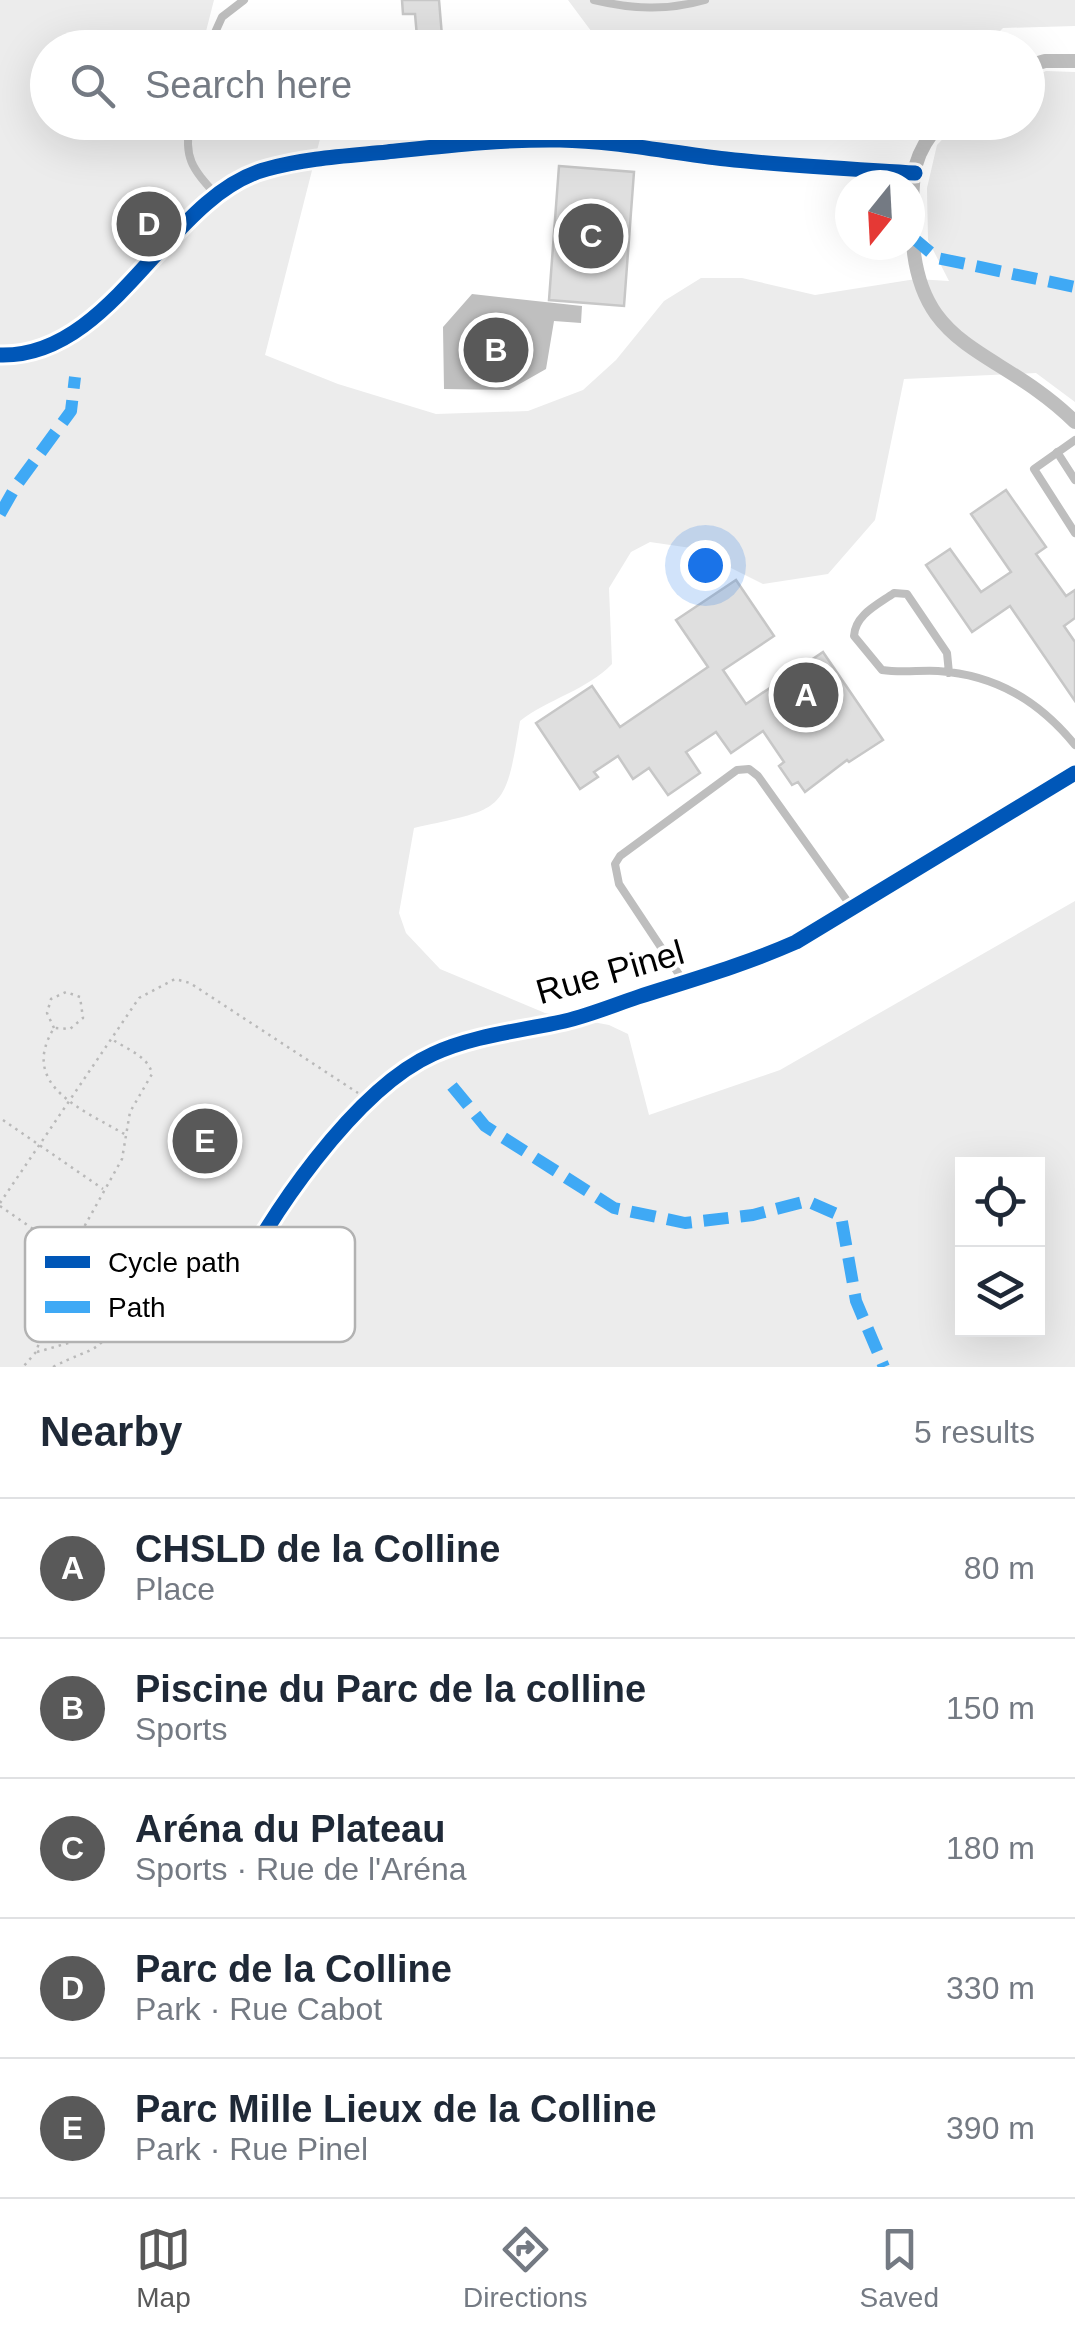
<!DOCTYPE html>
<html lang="en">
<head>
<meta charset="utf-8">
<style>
  :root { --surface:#fff; --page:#f6f6f7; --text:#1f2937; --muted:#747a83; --line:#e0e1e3; --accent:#595959 }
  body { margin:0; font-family:Arial,sans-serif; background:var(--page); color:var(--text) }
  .controls { position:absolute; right:30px; bottom:30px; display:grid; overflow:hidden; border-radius:0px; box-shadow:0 10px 40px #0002 }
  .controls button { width:90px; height:90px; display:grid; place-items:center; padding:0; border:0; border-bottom:2px solid var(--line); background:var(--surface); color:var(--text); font:50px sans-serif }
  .compass { position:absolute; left:835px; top:170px; width:90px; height:90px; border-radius:50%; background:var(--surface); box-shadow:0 10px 40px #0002; rotate:198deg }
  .you { position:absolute; left:705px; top:565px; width:35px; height:35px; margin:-25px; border:8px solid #fff; border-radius:50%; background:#1a73e8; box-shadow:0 0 0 15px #1a73e833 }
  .badge { display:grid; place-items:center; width:65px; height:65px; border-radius:50%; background:var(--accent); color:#fff; font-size:32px; font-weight:700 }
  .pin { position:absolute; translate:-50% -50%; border:5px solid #fff; box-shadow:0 2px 10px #0006 }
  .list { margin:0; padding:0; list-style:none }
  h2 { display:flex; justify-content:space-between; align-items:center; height:130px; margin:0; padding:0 40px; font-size:42px }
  h2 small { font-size:32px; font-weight:400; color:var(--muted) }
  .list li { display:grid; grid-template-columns:65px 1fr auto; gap:30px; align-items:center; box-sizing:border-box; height:140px; padding:0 40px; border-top:2px solid var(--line) }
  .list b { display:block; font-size:38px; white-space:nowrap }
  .list p { margin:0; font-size:32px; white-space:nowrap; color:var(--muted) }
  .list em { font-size:32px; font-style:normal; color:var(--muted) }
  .icon { flex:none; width:55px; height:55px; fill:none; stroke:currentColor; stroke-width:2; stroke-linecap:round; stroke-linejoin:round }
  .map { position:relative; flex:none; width:1075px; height:1367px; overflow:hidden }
  .search { position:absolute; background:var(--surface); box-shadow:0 10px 40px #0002; left:30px; right:30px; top:30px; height:110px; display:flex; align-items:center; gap:25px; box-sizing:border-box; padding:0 35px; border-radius:55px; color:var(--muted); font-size:38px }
  .sheet { height:830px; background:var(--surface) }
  nav { display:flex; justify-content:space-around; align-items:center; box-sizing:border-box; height:140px; border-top:2px solid var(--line); background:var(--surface); font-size:28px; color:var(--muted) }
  nav a { display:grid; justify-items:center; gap:5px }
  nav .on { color:var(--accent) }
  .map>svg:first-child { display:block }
  .green { fill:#ececec; fill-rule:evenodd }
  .water { fill:#bfbfbf }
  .building { fill:#dfdfdf; stroke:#c7c7c7; stroke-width:2.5 }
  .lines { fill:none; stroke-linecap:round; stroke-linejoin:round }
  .path { stroke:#b9b9b9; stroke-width:2.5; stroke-dasharray:2.5 5; stroke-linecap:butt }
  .service { stroke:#bebebe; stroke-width:8 }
  .minor { stroke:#bebebe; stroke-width:14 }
  .quiet { stroke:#3fa9f5; stroke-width:12; stroke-dasharray:25 12; stroke-linecap:butt }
  .cycleway-casing { stroke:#fff; stroke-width:21 }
  .cycleway { stroke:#0057b8; stroke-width:15 }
  .labels { text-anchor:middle; stroke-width:8; stroke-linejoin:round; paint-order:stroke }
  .street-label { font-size:35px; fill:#000; stroke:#fff }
  .key { fill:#fff; stroke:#b2b2b2; stroke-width:2.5 }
  .key-label { font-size:28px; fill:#000 }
</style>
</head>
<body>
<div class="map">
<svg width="1075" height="1367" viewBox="0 0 1075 1367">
  <rect width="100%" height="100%" fill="#fff"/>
  <g class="green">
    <path d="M0,0H214L202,47L48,48V122L248,123L320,139L265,355L338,384L436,414L528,411L583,390L616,360L664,301L701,278H742L815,295L916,279L949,281L928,240L927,188L937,145L958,123L1028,122V79L1046,71L1075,72V402L1036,373L904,379L875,520L828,574L763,584L691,548L650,542L631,552L609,588L612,664C587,690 548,699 520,721C505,814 504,808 414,828L399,913L406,933L440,969L545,1013L609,1025L628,1034L649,1115L780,1070L1075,901V1367H0ZM962,1164H1038V1330H962Z"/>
    <polygon points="568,0 1075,0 1075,26 1003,28 996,35 962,48 603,47"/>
  </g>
  <polygon class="water" points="472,294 582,306 581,323 554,321 546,369 509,390 444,389 443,327"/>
  <g class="building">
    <polygon points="402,0 439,0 443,48 418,48 415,14 403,14"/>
    <polygon points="559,166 634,172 624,306 549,300"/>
    <polygon points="1006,490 1046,547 1036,554 1066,596 1075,590 1075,618 1064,626 1075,642 1075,701 1010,606 972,632 926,565 950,549 981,592 1011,572 971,514"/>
    <polygon points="736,580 774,636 723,670 746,704 823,652 883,740 849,762 847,760 805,792 798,782 792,785 779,766 784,762 763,731 731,753 716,732 686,752 700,773 668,795 649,768 633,779 618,756 594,772 598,777 580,789 536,723 592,686 620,727 708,667 676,620"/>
  </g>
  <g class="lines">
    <g class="path">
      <path d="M54,1028L47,1013L51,999L66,992L80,997L83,1018L70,1029L54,1028C18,1086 84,1110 126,1135"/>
      <polyline points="3,1120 103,1189"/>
      <polyline points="0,1203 139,998 175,979 190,983 358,1093"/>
      <polyline points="0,1206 69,1254 36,1352 23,1367"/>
      <polyline points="37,1352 86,1338 113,1323"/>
      <path d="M53,1367C94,1345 105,1356 119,1304L104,1276L69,1254L122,1159L130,1112L152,1074C149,1057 127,1049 113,1040"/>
    </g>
    <g class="service">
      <path d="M594,0C632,9 667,11 705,0"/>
      <polyline points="208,48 222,17 244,0"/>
      <path d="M190,122C183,159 193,169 217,196"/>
      <polyline points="1075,440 1034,469 1075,533"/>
      <polyline points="1057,452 1075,480"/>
      <path d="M949,673L947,653L907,594L894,593C877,605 855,615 854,636L882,670C901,673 920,670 938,671C996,675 1039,701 1075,745"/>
      <polyline points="684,982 619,884 615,864 620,856 737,770 749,769 758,776 853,909"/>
    </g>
    <g class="minor">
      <polyline points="1028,66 1045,61 1075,61"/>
      <path d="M941,122C913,154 912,173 912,214C909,354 994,342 1075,422"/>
      <path d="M0,355C114,358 168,195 267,169C306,158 346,156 387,152C444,146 503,139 560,140C616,141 671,153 726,159C789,166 852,169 915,173"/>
      <path d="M230,1295C266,1219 355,1089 433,1054C474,1035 521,1031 565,1021C590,1015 614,1005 638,997C691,980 744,965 796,942L1075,773"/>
    </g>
    <g class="quiet">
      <polyline points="911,236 937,258 1075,287"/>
      <polyline points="0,514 16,486 71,411 75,377"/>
      <polyline points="452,1086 485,1126 614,1208 685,1223 753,1215 807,1201 841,1216 856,1301 884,1367"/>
    </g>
    <defs>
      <g id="cycleway">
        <path d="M0,355C114,358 168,195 267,169C306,158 346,156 387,152C444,146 503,139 560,140C616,141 671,153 726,159C789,166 852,169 915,173"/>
        <path d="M230,1295C266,1219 355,1089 433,1054C474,1035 521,1031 565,1021C590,1015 614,1005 638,997C691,980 744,965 796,942L1075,773"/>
      </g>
    </defs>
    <use href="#cycleway" class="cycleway-casing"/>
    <use href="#cycleway" class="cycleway"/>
  </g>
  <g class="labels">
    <g class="street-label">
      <text transform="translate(610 972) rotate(-16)" y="12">Rue Pinel</text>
    </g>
  </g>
  <rect x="25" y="1227" width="330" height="115" rx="15" class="key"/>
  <rect x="45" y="1256" width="45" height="12" fill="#0057b8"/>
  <rect x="45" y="1301" width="45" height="12" fill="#3fa9f5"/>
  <g class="key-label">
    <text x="108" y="1272">Cycle path</text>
    <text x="108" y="1317">Path</text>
  </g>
</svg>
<div class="controls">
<button><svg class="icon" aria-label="locate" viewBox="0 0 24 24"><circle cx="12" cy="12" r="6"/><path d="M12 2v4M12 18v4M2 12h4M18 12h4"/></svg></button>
<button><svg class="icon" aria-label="layers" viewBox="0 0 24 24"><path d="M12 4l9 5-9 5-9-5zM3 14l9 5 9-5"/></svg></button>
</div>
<svg class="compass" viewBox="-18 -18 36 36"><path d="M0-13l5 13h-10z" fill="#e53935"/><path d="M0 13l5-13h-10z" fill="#747a83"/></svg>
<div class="you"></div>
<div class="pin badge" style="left:806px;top:695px">A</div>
<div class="pin badge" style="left:496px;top:350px">B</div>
<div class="pin badge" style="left:591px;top:236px">C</div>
<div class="pin badge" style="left:149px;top:224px">D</div>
<div class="pin badge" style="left:205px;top:1141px">E</div>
<div class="search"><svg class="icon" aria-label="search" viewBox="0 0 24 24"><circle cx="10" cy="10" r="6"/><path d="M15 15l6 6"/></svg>Search here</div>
</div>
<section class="sheet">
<h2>Nearby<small>5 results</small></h2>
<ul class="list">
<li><span class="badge">A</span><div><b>CHSLD de la Colline</b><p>Place</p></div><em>80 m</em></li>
<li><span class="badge">B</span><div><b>Piscine du Parc de la colline</b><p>Sports</p></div><em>150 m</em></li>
<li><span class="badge">C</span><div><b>Aréna du Plateau</b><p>Sports · Rue de l'Aréna</p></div><em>180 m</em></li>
<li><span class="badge">D</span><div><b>Parc de la Colline</b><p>Park · Rue Cabot</p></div><em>330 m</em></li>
<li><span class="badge">E</span><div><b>Parc Mille Lieux de la Colline</b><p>Park · Rue Pinel</p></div><em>390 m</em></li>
</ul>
</section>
<nav>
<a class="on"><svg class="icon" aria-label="map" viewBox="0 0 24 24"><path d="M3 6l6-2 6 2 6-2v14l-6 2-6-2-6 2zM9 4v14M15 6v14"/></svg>Map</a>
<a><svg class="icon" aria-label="directions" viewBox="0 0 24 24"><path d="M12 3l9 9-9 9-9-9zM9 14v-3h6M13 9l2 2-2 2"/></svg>Directions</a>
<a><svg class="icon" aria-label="saved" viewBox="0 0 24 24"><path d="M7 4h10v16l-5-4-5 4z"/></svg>Saved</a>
</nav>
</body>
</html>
